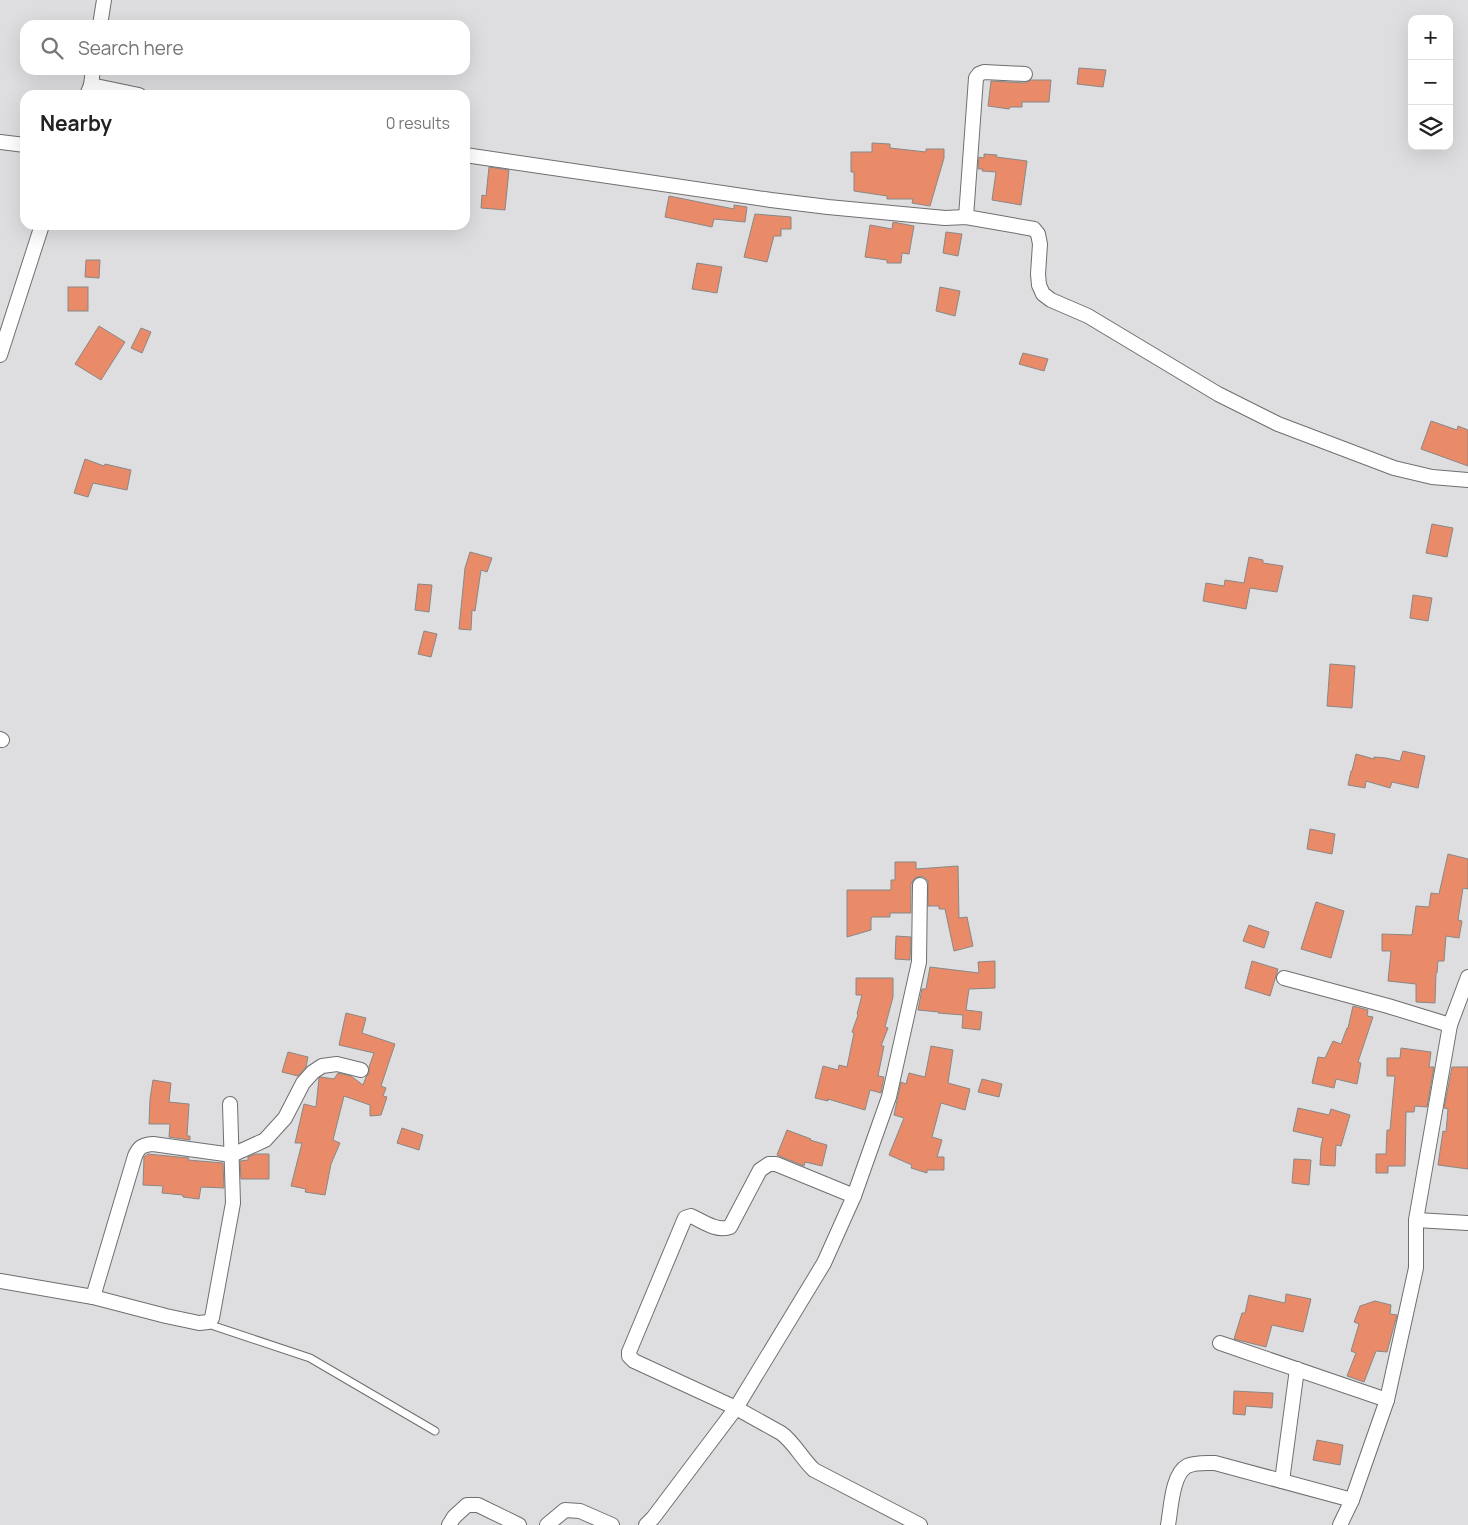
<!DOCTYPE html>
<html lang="en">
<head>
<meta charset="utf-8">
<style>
  :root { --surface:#fff; --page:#f6f6f6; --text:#222; --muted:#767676; --line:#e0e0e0 }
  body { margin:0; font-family:Manrope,sans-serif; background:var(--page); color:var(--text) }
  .controls { position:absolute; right:15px; top:15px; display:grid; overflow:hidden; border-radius:10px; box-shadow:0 5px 20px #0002 }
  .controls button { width:45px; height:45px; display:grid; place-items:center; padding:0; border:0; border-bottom:1px solid var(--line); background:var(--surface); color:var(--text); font:25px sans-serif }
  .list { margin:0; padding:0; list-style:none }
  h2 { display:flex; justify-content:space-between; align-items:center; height:65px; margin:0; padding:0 20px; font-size:21px }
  h2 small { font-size:16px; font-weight:400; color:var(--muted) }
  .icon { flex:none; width:28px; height:28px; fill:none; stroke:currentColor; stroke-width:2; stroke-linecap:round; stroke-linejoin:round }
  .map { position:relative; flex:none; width:1468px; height:1525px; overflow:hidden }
  .search { position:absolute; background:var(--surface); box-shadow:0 5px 20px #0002; left:20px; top:20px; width:450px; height:55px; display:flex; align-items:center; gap:12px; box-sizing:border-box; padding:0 18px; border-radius:15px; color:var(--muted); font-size:19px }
  .panel { position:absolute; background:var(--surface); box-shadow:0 5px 20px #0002; left:20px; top:90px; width:450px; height:140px; border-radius:15px }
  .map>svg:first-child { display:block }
  .building { fill:#e98a68; stroke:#898887 }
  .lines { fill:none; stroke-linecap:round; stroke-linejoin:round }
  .service-casing { stroke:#6f6f70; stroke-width:9 }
  .minor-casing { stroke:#6f6f70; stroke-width:16 }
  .service { stroke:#fff; stroke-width:7 }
  .minor { stroke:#fff; stroke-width:14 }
</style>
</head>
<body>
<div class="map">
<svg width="1468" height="1525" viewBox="0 0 1468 1525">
  <rect width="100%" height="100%" fill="#dedee0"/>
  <g class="building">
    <polygon points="1079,68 1106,70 1103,87 1077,84"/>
    <polygon points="1031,80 1051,80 1049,102 1022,102 1022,107 1010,107 1009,109 988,106 991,81 1025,83"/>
    <polygon points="872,143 890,144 890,148 926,152 926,149 944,149 944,158 930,206 912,203 913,199 887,199 887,196 854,191 854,172 851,172 851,152 872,152"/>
    <polygon points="984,154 997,155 996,157 1027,161 1021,205 992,200 996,172 982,171 983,169 978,169 979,157 984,158"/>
    <polygon points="489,167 509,170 505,210 481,208 482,195 486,196"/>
    <polygon points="669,196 734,209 734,205 747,207 745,222 714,219 712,227 665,217"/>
    <polygon points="755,214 791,217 791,229 781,229 781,236 774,236 767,262 744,257"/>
    <polygon points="893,222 914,226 909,254 902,253 901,263 887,263 887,260 865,257 870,225 892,229"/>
    <polygon points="946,232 962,234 958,256 943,253"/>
    <polygon points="86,260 100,260 99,278 85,277"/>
    <polygon points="697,263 722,267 717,293 692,289"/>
    <rect x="68" y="287" width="20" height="24"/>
    <polygon points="940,287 960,291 955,316 936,311"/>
    <polygon points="99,326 125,342 101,380 75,364"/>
    <polygon points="141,328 151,332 142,353 131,348"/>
    <polygon points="1023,353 1048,359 1044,371 1019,364"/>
    <polygon points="1431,421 1457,430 1458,426 1468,430 1468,466 1421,449"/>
    <polygon points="85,459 104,466 105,464 131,470 127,490 93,483 88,497 74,493"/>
    <polygon points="1432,524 1453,528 1447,557 1426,553"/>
    <polygon points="470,552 492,558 487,572 481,570 475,611 472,610 471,630 459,629 465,568"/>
    <polygon points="1249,557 1263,560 1263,563 1283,566 1277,592 1250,588 1246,609 1203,601 1206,583 1224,586 1225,580 1244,583"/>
    <polygon points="418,584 432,585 429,612 415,610"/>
    <polygon points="1413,595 1432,598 1428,621 1410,618"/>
    <polygon points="424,631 437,634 431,657 418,654"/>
    <polygon points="1330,664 1355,666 1352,708 1327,706"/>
    <polygon points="1403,751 1425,756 1418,788 1392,782 1390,788 1366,781 1365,788 1348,785 1351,771 1352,771 1356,754 1374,759 1374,757 1386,758 1400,761"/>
    <polygon points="1310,829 1335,834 1332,854 1307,849"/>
    <polygon points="1448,854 1468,859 1468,889 1463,888 1458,920 1462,921 1459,938 1446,936 1444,961 1438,961 1437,973 1436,973 1435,1003 1416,1002 1416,984 1388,981 1391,951 1382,951 1382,934 1412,935 1416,906 1429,907 1431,893 1439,894"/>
    <polygon points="895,862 916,862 916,869 958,866 959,918 967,917 973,946 954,951 945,909 939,909 939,906 928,906 928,881 925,878 921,876 915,878 911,884 911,913 890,913 890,917 872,917 871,919 871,930 847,937 847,890 891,890 891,880 895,880"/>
    <polygon points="1316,902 1344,911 1331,958 1301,949"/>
    <polygon points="1249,925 1269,932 1264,948 1243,941"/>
    <polygon points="896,936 911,937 910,960 895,959"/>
    <polygon points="995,961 995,988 969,989 966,1010 982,1012 980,1030 962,1028 963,1015 938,1013 939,1012 918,1010 922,989 926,989 930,967 979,973 978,962"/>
    <polygon points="1252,961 1278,969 1270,996 1245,988"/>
    <polygon points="856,978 893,978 893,997 885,1027 888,1028 881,1046 884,1046 878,1076 884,1077 881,1093 870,1090 865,1110 828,1099 828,1101 815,1098 823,1066 838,1070 839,1065 847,1067 854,1033 852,1032 858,1015 857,1014 862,995 856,995"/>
    <polygon points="1353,1006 1368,1010 1367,1016 1373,1017 1358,1062 1361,1063 1357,1084 1336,1079 1334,1088 1312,1083 1318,1057 1325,1058 1333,1041 1341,1044 1347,1028 1348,1028"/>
    <polygon points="346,1013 366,1018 362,1033 395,1044 381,1086 386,1088 383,1096 387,1097 381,1115 370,1116 370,1105 344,1096 333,1140 340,1143 331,1164 325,1195 305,1192 306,1189 291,1186 302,1143 295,1143 304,1104 316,1107 319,1078 321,1077 334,1079 338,1073 351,1076 363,1085 366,1077 369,1073 369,1067 374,1053 339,1045"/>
    <polygon points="931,1046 953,1050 948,1083 970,1089 965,1110 941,1103 932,1137 942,1140 937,1157 944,1157 944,1170 927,1170 927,1173 911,1168 912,1165 889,1155 904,1118 894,1115 901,1082 906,1084 909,1073 925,1077"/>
    <polygon points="1401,1048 1431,1052 1429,1067 1434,1067 1427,1107 1415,1106 1414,1112 1406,1112 1405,1166 1388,1166 1388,1173 1376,1173 1376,1154 1386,1154 1387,1130 1390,1130 1395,1076 1387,1076 1387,1058 1400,1058"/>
    <polygon points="288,1052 308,1057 306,1067 298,1076 282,1072"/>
    <polygon points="1452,1067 1468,1067 1468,1169 1438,1165 1443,1131 1446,1132 1448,1109 1444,1108"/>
    <polygon points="982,1079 1002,1084 999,1097 978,1092"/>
    <polygon points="153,1080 171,1083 169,1102 189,1104 187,1136 190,1136 190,1140 169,1137 170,1124 149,1124 150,1099"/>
    <polygon points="1298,1108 1329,1115 1331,1109 1350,1115 1341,1146 1336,1145 1335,1166 1320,1165 1321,1146 1323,1138 1293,1131"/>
    <polygon points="402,1128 423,1135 419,1150 397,1143"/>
    <polygon points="787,1130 811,1139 810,1140 827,1145 822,1166 805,1162 804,1166 777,1155"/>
    <polygon points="148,1154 189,1158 188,1160 223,1163 224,1188 201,1187 199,1199 183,1197 183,1195 162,1193 163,1186 143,1185 144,1157"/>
    <polygon points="256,1154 269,1154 269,1179 241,1179 240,1161 248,1160 248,1157"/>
    <polygon points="1294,1159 1311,1160 1309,1185 1292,1183"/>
    <polygon points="1286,1294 1311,1299 1303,1332 1272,1325 1266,1347 1234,1339 1242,1313 1245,1313 1249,1295 1285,1303"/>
    <polygon points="1375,1301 1391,1305 1390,1314 1397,1315 1387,1352 1376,1351 1364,1382 1347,1376 1356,1353 1351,1351 1359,1324 1354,1322 1360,1306"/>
    <polygon points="1234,1391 1273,1393 1272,1408 1246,1406 1245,1415 1233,1414"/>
    <polygon points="1317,1440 1343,1445 1340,1465 1313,1460"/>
  </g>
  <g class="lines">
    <defs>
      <polyline id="service" points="205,1323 310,1358 435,1431"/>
      <g id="minor">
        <polyline points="100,25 104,0"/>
        <polyline points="91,85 139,95"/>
        <polyline points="87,95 91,85 93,70"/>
        <polyline points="0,142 25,145"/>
        <polyline points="465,155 771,200 828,207 945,218 966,217 1034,229 1038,234 1040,244 1038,274 1039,285 1043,294 1051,300 1088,316 1218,394 1278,424 1394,468 1432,477 1468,480"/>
        <polyline points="966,217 976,78 979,74 984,72 1025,74"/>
        <polyline points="0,355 42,225"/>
        <polyline points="0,739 2,740"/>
        <polyline points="1284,978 1388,1006 1450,1025"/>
        <path d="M854,1196L776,1164H769L760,1170L730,1227C717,1232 702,1221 691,1216L685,1218L629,1352V1356L634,1361L736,1408L781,1433C793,1441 803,1460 814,1470L920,1525"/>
        <polyline points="1416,1220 1468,1223"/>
        <polyline points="0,1281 93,1297 166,1316 199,1323 208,1322 212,1318 233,1203 230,1104"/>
        <path d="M93,1297L135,1156C139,1147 142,1145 153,1144L232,1155L265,1140L285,1118L303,1083L313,1072L322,1066L337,1064L361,1070"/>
        <polyline points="1220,1343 1387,1400"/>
        <polyline points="1282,1481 1297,1369"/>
        <polyline points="449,1525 454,1517 467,1505 478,1505 519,1525"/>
        <polyline points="547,1525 565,1510 580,1511 612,1525"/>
        <polyline points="646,1525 653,1518 736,1408 824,1263 854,1196 889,1097 919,962 920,885"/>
        <path d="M1168,1525C1171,1509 1172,1474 1187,1466C1196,1462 1206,1463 1215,1463L1352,1500"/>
        <polyline points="1340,1525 1352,1500 1387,1400 1416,1268 1416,1220 1450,1025 1468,977"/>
      </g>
    </defs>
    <use href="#service" class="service-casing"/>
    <use href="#minor" class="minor-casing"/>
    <use href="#service" class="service"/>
    <use href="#minor" class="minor"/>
  </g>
</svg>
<div class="controls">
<button>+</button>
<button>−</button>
<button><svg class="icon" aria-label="layers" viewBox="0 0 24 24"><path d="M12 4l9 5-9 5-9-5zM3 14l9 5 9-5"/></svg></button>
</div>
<div class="search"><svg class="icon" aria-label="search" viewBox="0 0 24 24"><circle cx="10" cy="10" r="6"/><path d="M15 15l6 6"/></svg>Search here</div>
<section class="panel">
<h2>Nearby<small>0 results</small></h2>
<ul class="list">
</ul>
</section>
</div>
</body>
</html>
